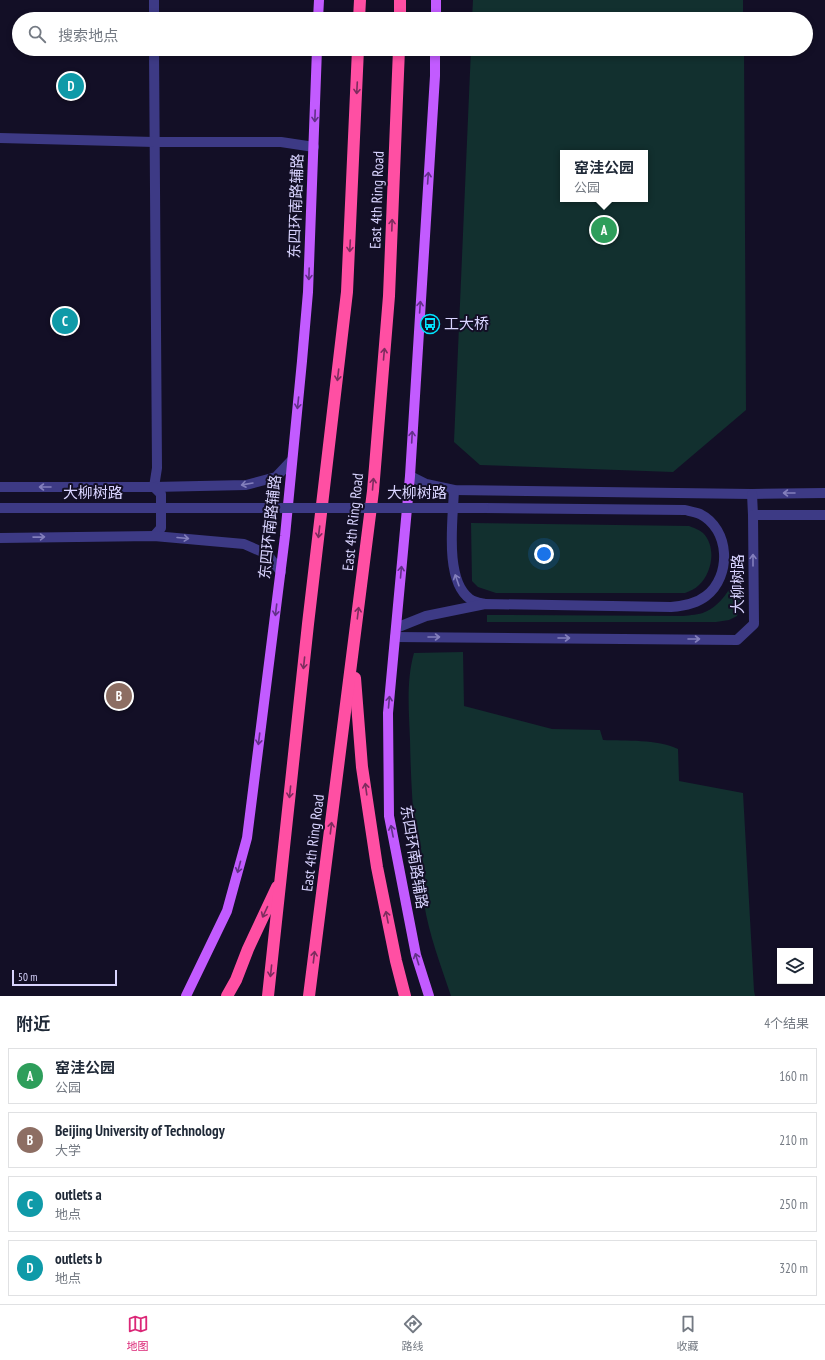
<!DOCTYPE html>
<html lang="zh">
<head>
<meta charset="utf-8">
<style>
  :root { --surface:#fff; --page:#f6f6f7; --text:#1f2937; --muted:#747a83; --line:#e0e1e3; --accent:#db2777 }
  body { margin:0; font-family:"PT Sans Narrow","Noto Sans SC",sans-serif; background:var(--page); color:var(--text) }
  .controls { position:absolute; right:12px; bottom:12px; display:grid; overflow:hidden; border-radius:0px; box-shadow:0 2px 6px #0003 }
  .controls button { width:36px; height:36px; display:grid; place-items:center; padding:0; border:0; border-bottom:1px solid var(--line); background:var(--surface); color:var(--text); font:20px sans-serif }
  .scale { position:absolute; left:12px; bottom:10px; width:105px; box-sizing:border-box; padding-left:4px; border:2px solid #d9d4ff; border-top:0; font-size:11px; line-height:14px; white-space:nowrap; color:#d9d4ff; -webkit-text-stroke:3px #130f26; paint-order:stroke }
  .you { position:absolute; left:544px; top:554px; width:14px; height:14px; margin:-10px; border:3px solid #fff; border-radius:50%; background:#1a73e8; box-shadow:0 0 0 6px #1a73e833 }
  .badge { display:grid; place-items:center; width:26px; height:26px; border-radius:50%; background:var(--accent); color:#fff; font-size:13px; font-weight:700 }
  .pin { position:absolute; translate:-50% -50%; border:2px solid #fff; box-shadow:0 1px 4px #0006 }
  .popup { position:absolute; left:560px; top:150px; width:88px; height:52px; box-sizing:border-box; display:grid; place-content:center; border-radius:0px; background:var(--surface); filter:drop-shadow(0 1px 3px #0005); font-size:13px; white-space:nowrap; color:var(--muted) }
  .popup b { font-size:15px; color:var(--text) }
  .popup::after { content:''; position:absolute; left:50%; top:100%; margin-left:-8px; border:8px solid transparent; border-top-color:var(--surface) }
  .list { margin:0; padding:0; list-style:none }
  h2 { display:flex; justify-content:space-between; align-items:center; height:52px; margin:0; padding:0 16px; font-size:17px }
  h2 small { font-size:13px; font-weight:400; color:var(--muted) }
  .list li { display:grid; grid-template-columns:26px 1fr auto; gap:12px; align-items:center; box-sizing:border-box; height:56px; margin:0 8px 8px; padding:0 8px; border:1px solid var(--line); border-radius:0px }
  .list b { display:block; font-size:15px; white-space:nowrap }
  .list p { margin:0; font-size:13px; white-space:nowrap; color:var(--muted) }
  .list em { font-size:13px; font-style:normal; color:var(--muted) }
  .icon { flex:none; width:22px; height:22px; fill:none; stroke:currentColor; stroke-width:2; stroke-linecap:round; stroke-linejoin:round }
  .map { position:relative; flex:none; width:825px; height:996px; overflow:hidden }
  .search { position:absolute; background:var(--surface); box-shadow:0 2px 6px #0003; left:12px; right:12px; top:12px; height:44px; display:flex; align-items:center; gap:10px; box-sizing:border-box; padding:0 14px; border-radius:22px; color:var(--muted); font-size:15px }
  .sheet { height:308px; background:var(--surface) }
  nav { display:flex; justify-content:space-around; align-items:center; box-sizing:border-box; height:56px; border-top:1px solid var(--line); background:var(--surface); font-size:11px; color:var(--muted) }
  nav a { display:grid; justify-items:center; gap:2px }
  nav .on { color:var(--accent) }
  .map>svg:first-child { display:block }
  .green { fill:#12302f; fill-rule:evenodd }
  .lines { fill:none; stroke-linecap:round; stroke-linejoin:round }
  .minor { stroke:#3d3a85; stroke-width:10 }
  .major { stroke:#c25bff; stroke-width:10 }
  .highway { stroke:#ff4fa3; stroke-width:12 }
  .minor-bridge { stroke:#3d3a85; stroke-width:10 }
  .oneway { stroke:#7d2c5e }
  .oneway2 { stroke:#623188 }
  .oneway3 { stroke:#837fbc }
  .labels { text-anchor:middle; stroke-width:4; stroke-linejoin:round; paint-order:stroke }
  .street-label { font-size:15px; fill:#d9d4ff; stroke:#130f26 }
  .poi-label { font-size:15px; fill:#d9d4ff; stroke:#130f26; text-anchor:start }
</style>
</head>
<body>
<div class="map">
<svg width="825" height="996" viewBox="0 0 825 996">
  <rect width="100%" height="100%" fill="#130f26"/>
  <g class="green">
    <polygon points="473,0 743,0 743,19 472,19"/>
    <path d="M471,49H744L746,410L673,472L480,465L454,442ZM563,153H645V199H563Z"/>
    <path d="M471,523L689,526C694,528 700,530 703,533C717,547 712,573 699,585C695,589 690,591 685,593H496L478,587L472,581Z"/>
    <path d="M740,552V606L737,616L729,620L716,622H487V615L683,616C690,615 699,615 705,612C720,606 732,588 736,574C739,567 739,559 740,552Z"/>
    <path d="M463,652L464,706L552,729L600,730L603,740C626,741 657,739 678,749L679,781L743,793L754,991L755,996H451C441,966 429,935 424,903C415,849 411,795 410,740C409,711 406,681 414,653Z"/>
  </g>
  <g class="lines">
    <g class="minor">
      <polyline points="154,0 154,19"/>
      <polyline points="154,49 157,468 154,487"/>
      <polyline points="0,138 154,142 281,142 314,147"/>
      <polyline points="410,476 426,484 454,490 752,494 825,493"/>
      <polyline points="0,487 154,487 246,485 276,477 292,460"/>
      <polyline points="154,487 161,494 161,528 154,536"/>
      <path d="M454,490C453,518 444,581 470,599C474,602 481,603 485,604"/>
      <polyline points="752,494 753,515"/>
      <polyline points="0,538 154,536 244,544 267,554 281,572"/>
      <path d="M396,628L426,616L485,604L671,607C683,606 696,604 706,596C732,576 730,529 700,514C695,512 689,511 685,510L484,508"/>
      <polyline points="395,637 737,640 754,624 753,515 825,515"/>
    </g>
    <g class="major">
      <polyline points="318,19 319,0"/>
      <polyline points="436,19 436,0"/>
      <polyline points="186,996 227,911 247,838 285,536 302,361 308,292 317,49"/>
      <polyline points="429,996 416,955 389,816 388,713 410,476 435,76 435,49"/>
    </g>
    <g class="highway">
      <polyline points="359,19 360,0"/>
      <polyline points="400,19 400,0"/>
      <polyline points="355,678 362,767 377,867 396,961 405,996"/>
      <polyline points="227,996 236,980 248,949 277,887"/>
      <polyline points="268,996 308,624 347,292 358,49"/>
      <polyline points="309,996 373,491 389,296 399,49"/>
    </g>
    <polyline class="minor-bridge" points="0,508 484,508"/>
  </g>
  <defs><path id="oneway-shaft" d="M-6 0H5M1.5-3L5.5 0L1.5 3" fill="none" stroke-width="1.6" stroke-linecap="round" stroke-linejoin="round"/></defs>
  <g class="oneway">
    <use href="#oneway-shaft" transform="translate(357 88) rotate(93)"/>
    <use href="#oneway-shaft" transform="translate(392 225) rotate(-88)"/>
    <use href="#oneway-shaft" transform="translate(350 246) rotate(93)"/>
    <use href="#oneway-shaft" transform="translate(384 354) rotate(-85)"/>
    <use href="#oneway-shaft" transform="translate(338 375) rotate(97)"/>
    <use href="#oneway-shaft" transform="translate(373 484) rotate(-85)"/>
    <use href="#oneway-shaft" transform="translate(319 532) rotate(97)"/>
    <use href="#oneway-shaft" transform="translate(358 613) rotate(-83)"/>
    <use href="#oneway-shaft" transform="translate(304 663) rotate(96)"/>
    <use href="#oneway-shaft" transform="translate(366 789) rotate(-98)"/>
    <use href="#oneway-shaft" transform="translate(290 792) rotate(96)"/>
    <use href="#oneway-shaft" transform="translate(331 828) rotate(-83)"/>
    <use href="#oneway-shaft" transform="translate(265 912) rotate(115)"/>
    <use href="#oneway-shaft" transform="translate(387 917) rotate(-101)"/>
    <use href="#oneway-shaft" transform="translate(314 957) rotate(-83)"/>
    <use href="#oneway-shaft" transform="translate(271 971) rotate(96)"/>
  </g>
  <g class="oneway2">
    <use href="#oneway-shaft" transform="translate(315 116) rotate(92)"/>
    <use href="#oneway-shaft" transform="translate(428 178) rotate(-86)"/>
    <use href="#oneway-shaft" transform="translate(309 274) rotate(92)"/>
    <use href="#oneway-shaft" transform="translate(420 307) rotate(-86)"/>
    <use href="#oneway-shaft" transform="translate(298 403) rotate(96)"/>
    <use href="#oneway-shaft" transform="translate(412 437) rotate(-87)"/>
    <use href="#oneway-shaft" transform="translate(401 572) rotate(-85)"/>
    <use href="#oneway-shaft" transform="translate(276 610) rotate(97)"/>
    <use href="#oneway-shaft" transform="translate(389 702) rotate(-85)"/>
    <use href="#oneway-shaft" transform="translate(259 739) rotate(97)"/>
    <use href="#oneway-shaft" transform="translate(392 831) rotate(-101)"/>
    <use href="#oneway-shaft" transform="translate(239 867) rotate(105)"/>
    <use href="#oneway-shaft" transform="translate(417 959) rotate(-107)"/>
  </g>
  <g class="oneway3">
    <use href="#oneway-shaft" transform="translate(247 484) rotate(170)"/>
    <use href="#oneway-shaft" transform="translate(45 487) rotate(-180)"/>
    <use href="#oneway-shaft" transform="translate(789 493) rotate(180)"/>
    <use href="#oneway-shaft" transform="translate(39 537) rotate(-1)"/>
    <use href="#oneway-shaft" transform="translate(183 538) rotate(5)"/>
    <use href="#oneway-shaft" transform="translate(753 560) rotate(-90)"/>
    <use href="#oneway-shaft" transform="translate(457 580) rotate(-109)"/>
    <use href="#oneway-shaft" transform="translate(434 637)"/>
    <use href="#oneway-shaft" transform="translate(564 638)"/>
    <use href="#oneway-shaft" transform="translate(694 639)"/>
  </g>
  <defs>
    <symbol id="bus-ring" viewBox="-11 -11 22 22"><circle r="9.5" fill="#130f26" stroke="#00e5ff" stroke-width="1.5"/><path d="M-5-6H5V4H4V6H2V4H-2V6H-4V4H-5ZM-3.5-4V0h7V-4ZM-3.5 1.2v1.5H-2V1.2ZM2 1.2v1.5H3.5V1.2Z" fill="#00e5ff"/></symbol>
  </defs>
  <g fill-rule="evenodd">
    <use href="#bus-ring" x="419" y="313" width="22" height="22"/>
  </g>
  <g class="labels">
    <g class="street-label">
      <text transform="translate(377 200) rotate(-88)" y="5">East 4th Ring Road</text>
      <text transform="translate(296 206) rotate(-88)" y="5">东四环南路辅路</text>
      <text x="93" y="498">大柳树路</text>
      <text x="417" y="498">大柳树路</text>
      <text transform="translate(353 522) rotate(-84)" y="5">East 4th Ring Road</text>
      <text transform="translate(270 527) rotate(-84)" y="5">东四环南路辅路</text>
      <text transform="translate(738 584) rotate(-90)" y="5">大柳树路</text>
      <text transform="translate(313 843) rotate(-83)" y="5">East 4th Ring Road</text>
      <text transform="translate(414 857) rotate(81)" y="5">东四环南路辅路</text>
    </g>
    <g class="poi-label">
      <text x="444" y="329">工大桥</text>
    </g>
  </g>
</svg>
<div class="controls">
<button><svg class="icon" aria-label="layers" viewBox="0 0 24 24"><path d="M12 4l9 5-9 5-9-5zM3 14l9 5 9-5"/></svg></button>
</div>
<div class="scale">50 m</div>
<div class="you"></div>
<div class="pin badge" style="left:604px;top:230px;background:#2e9e5b">A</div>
<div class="popup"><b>窑洼公园</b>公园</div>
<div class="pin badge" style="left:119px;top:696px;background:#8d6e63">B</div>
<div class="pin badge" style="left:65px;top:321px;background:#0f9aa8">C</div>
<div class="pin badge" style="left:71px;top:86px;background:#0f9aa8">D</div>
<div class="search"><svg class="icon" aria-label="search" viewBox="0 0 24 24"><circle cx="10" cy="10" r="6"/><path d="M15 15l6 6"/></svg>搜索地点</div>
</div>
<section class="sheet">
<h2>附近<small>4个结果</small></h2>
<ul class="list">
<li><span class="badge" style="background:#2e9e5b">A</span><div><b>窑洼公园</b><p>公园</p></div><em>160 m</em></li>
<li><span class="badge" style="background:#8d6e63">B</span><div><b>Beijing University of Technology</b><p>大学</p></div><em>210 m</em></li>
<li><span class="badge" style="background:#0f9aa8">C</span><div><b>outlets a</b><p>地点</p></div><em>250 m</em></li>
<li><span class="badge" style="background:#0f9aa8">D</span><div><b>outlets b</b><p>地点</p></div><em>320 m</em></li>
</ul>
</section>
<nav>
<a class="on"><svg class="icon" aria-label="map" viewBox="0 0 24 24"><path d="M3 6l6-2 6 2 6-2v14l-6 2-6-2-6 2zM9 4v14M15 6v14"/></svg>地图</a>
<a><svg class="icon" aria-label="directions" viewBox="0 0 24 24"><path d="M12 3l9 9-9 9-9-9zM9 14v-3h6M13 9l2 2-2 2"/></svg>路线</a>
<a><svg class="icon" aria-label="saved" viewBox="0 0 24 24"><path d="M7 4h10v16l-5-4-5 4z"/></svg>收藏</a>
</nav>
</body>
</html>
